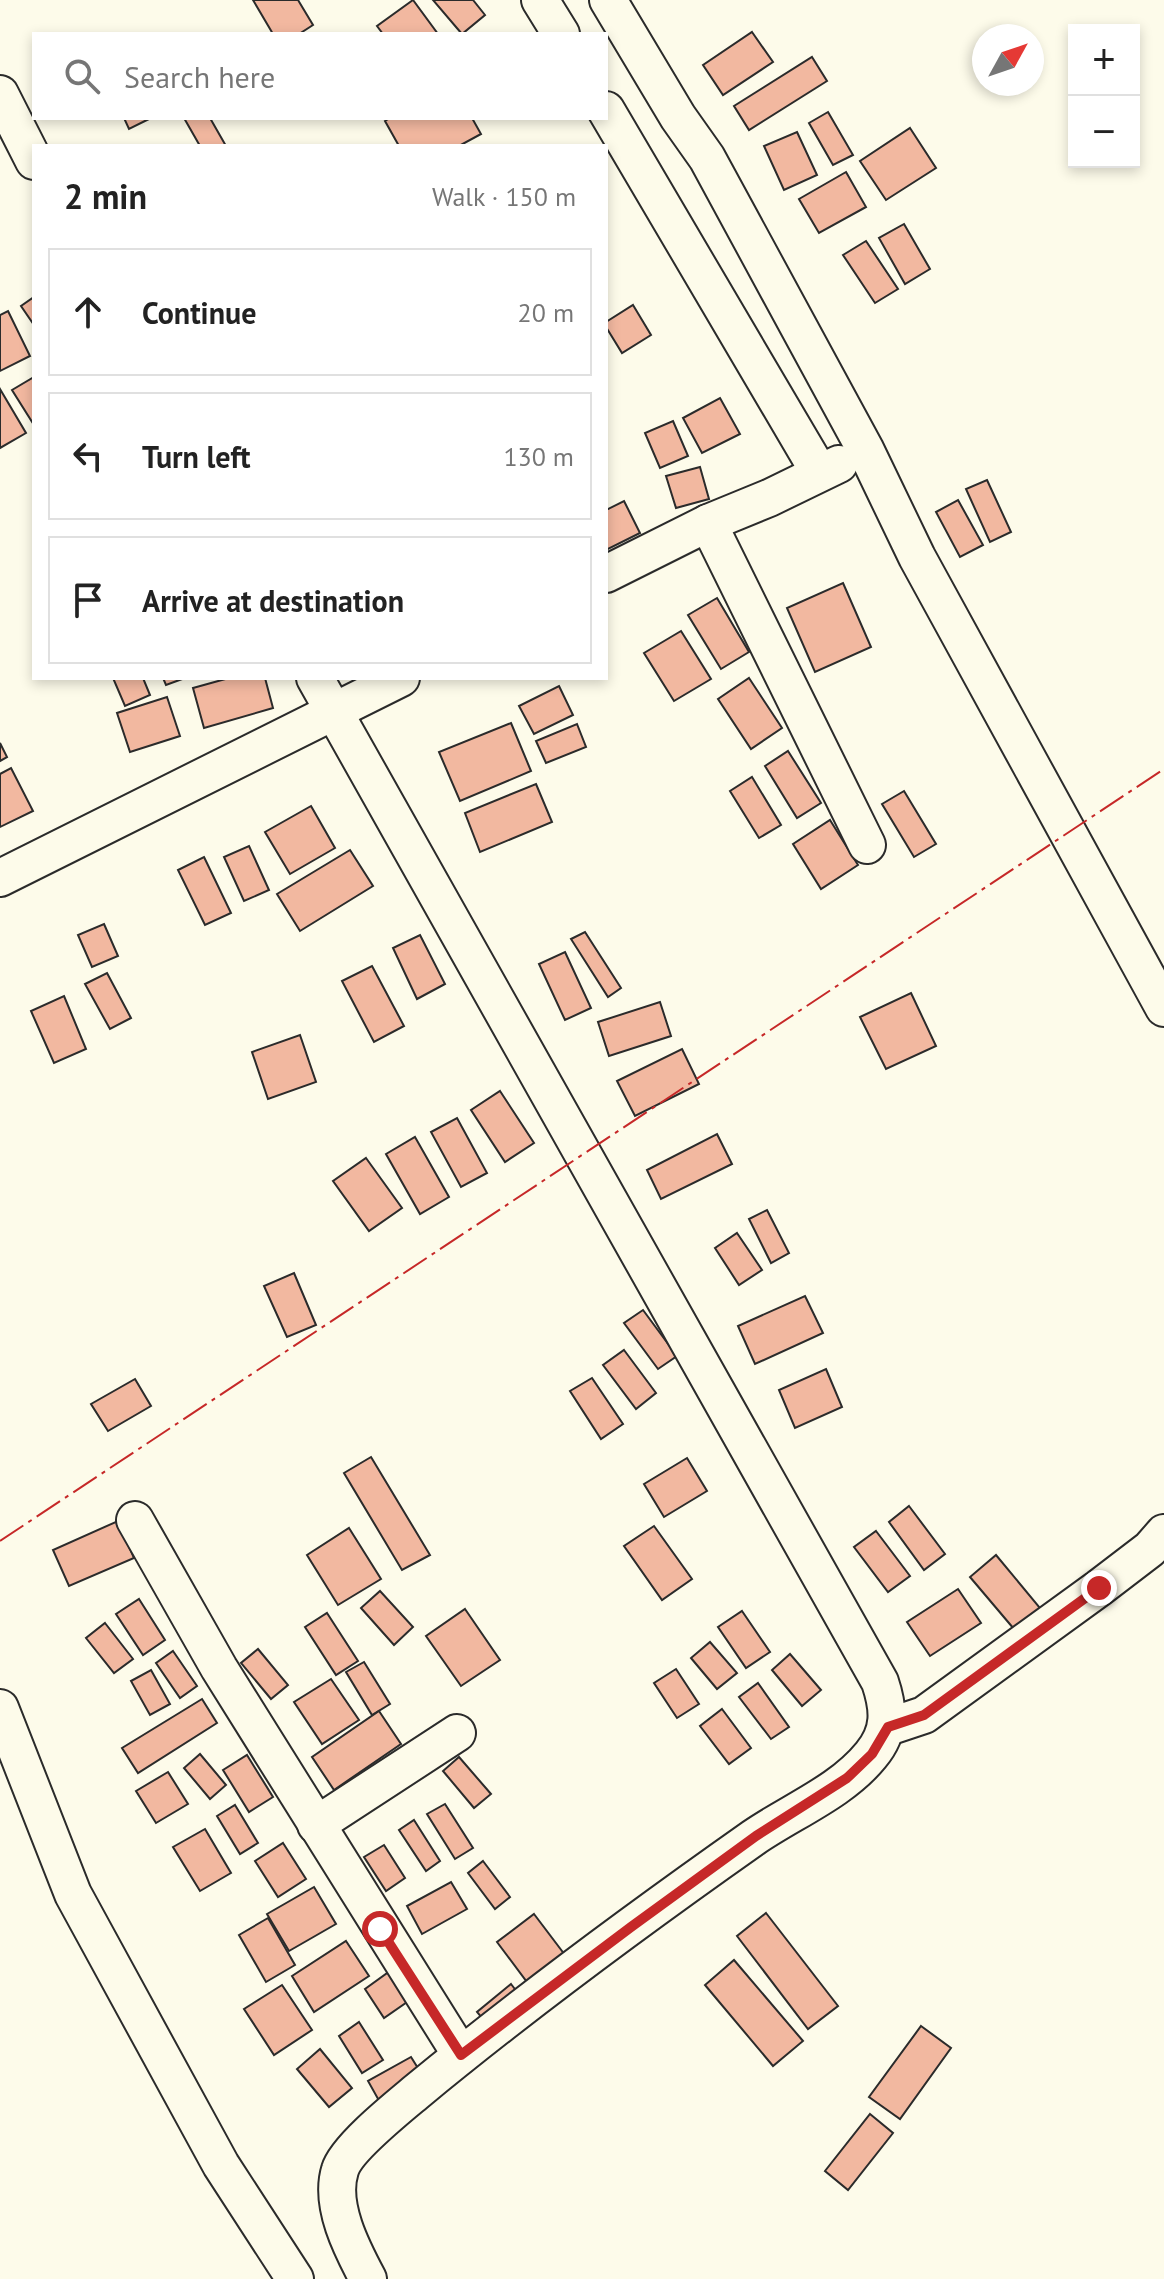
<!DOCTYPE html>
<html lang="en">
<head>
<meta charset="utf-8">
<style>
  :root { --surface:#fff; --page:#f2f2f2; --text:#222; --muted:#767676; --line:#e0e0e0 }
  body { margin:0; font-family:"PT Sans",sans-serif; background:var(--page); color:var(--text) }
  .controls { position:absolute; right:24px; top:24px; display:grid; overflow:hidden; border-radius:0px; box-shadow:0 4px 12px #0003 }
  .controls button { width:72px; height:72px; display:grid; place-items:center; padding:0; border:0; border-bottom:2px solid var(--line); background:var(--surface); color:var(--text); font:40px sans-serif }
  .compass { position:absolute; left:972px; top:24px; width:72px; height:72px; border-radius:50%; background:var(--surface); box-shadow:0 4px 12px #0003; rotate:50deg }
  .stop { position:absolute; width:24px; height:24px; margin:-18px; border:6px solid #c62828; border-radius:50%; background:#fff }
  .stop.end { background:#c62828; border-color:#fff; box-shadow:0 2px 8px #0008 }
  .list { margin:0; padding:0; list-style:none }
  h2 { display:flex; justify-content:space-between; align-items:center; height:104px; margin:0; padding:0 32px; font-size:34px }
  h2 small { font-size:26px; font-weight:400; color:var(--muted) }
  .list li { display:grid; grid-template-columns:52px 1fr auto; gap:24px; align-items:center; box-sizing:border-box; height:128px; margin:0 16px 16px; padding:0 16px; border:2px solid var(--line); border-radius:0px }
  .list b { display:block; font-size:30px; white-space:nowrap }
  .list em { font-size:26px; font-style:normal; color:var(--muted) }
  .icon { flex:none; width:44px; height:44px; fill:none; stroke:currentColor; stroke-width:2; stroke-linecap:round; stroke-linejoin:round }
  .map { position:relative; flex:none; width:1164px; height:2279px; overflow:hidden }
  .search { position:absolute; background:var(--surface); box-shadow:0 4px 12px #0003; left:32px; top:32px; width:576px; height:88px; display:flex; align-items:center; gap:20px; box-sizing:border-box; padding:0 28px; border-radius:0px; color:var(--muted); font-size:30px }
  .panel { position:absolute; background:var(--surface); box-shadow:0 4px 12px #0003; left:32px; top:144px; width:576px; height:536px; border-radius:0px }
  .map>svg:first-child { display:block }
  .building { fill:#f2b8a0; stroke:#2b2b2b; stroke-width:2 }
  .lines { fill:none; stroke-linecap:round; stroke-linejoin:round }
  .street-casing { stroke:#2b2b2b; stroke-width:40 }
  .street { stroke:#fdfbea; stroke-width:36 }
  .power { stroke:#c62828; stroke-width:2; stroke-dasharray:28 6 4 6; stroke-linecap:butt }
  .route { stroke:#c62828; stroke-width:10 }
</style>
</head>
<body>
<div class="map">
<svg width="1164" height="2279" viewBox="0 0 1164 2279">
  <rect width="100%" height="100%" fill="#fdfbea"/>
  <g class="building">
    <polygon points="253,0 298,0 313,25 299,34 273,34"/>
    <polygon points="413,0 438,34 383,34 377,26"/>
    <polygon points="433,0 473,0 485,15 462,34"/>
    <polygon points="752,32 773,62 723,95 703,65"/>
    <polygon points="812,57 827,81 749,130 734,106"/>
    <polygon points="828,112 853,155 833,165 809,123"/>
    <polygon points="124,118 151,118 129,129"/>
    <polygon points="184,118 210,118 226,146 200,146"/>
    <polygon points="390,118 472,118 481,134 459,146 399,146 385,121"/>
    <polygon points="910,128 936,168 886,200 860,161"/>
    <polygon points="797,132 817,175 784,190 764,146"/>
    <polygon points="846,172 866,207 819,233 799,199"/>
    <polygon points="904,224 930,269 905,284 879,238"/>
    <polygon points="866,241 898,289 875,303 843,255"/>
    <polygon points="34,297 34,325 21,306"/>
    <polygon points="633,305 651,335 622,353 606,327 606,322"/>
    <polygon points="8,311 30,356 0,371 0,315"/>
    <polygon points="34,377 34,425 12,390"/>
    <polygon points="0,389 26,433 0,448"/>
    <polygon points="720,398 740,434 702,453 683,418"/>
    <polygon points="673,421 688,456 660,468 645,433"/>
    <polygon points="700,467 709,499 676,508 666,476"/>
    <polygon points="987,480 1011,532 990,542 966,489"/>
    <polygon points="958,500 983,545 960,557 936,512"/>
    <polygon points="624,501 640,533 606,550 606,510"/>
    <polygon points="843,583 871,647 815,672 787,608"/>
    <polygon points="717,598 749,652 721,669 688,615"/>
    <polygon points="681,631 711,679 674,701 644,653"/>
    <polygon points="113,678 143,678 150,695 125,706"/>
    <polygon points="163,678 185,678 166,685"/>
    <polygon points="229,678 265,678 273,708 204,728 193,688"/>
    <polygon points="749,678 782,728 751,749 718,699"/>
    <polygon points="559,686 573,715 534,734 519,706"/>
    <polygon points="167,697 180,736 130,752 117,713"/>
    <polygon points="511,723 531,771 460,801 439,752"/>
    <polygon points="577,724 586,747 546,763 536,741"/>
    <polygon points="0,743 7,757 0,761"/>
    <polygon points="788,751 821,803 797,818 765,766"/>
    <polygon points="11,768 33,811 0,827 0,774"/>
    <polygon points="752,777 781,825 759,838 730,791"/>
    <polygon points="536,784 552,822 480,852 465,813"/>
    <polygon points="904,791 936,844 914,857 882,804"/>
    <polygon points="311,806 335,848 290,874 265,832"/>
    <polygon points="830,820 858,865 821,889 793,844"/>
    <polygon points="249,846 269,890 244,901 224,857"/>
    <polygon points="350,850 373,886 300,931 277,894"/>
    <polygon points="204,857 231,913 205,925 178,870"/>
    <polygon points="104,924 118,956 92,967 78,935"/>
    <polygon points="585,932 621,988 608,997 571,939"/>
    <polygon points="420,935 445,984 417,999 393,948"/>
    <polygon points="565,952 591,1008 565,1020 539,964"/>
    <polygon points="372,966 404,1026 374,1042 342,981"/>
    <polygon points="107,973 131,1018 110,1029 85,984"/>
    <polygon points="911,993 936,1046 886,1069 860,1017"/>
    <polygon points="64,996 86,1049 54,1063 31,1011"/>
    <polygon points="660,1002 671,1036 609,1056 598,1022"/>
    <polygon points="300,1035 316,1082 268,1099 252,1052"/>
    <polygon points="682,1049 699,1084 635,1116 617,1081"/>
    <polygon points="500,1091 534,1143 505,1162 471,1110"/>
    <polygon points="457,1118 487,1173 461,1187 431,1132"/>
    <polygon points="717,1134 732,1164 661,1199 647,1170"/>
    <polygon points="415,1137 449,1197 420,1214 386,1154"/>
    <polygon points="366,1158 402,1208 369,1231 333,1181"/>
    <polygon points="767,1210 789,1253 771,1263 749,1219"/>
    <polygon points="737,1233 762,1270 739,1285 715,1248"/>
    <polygon points="294,1273 316,1325 287,1337 264,1286"/>
    <polygon points="805,1296 823,1333 755,1364 738,1326"/>
    <polygon points="643,1310 677,1356 658,1369 624,1323"/>
    <polygon points="624,1350 656,1393 636,1409 603,1365"/>
    <polygon points="826,1369 842,1407 795,1428 779,1390"/>
    <polygon points="592,1378 623,1424 601,1439 570,1391"/>
    <polygon points="135,1379 151,1406 108,1431 91,1404"/>
    <polygon points="371,1457 430,1555 402,1570 344,1473"/>
    <polygon points="687,1458 707,1491 664,1517 644,1484"/>
    <polygon points="909,1506 945,1554 924,1570 889,1522"/>
    <polygon points="118,1521 134,1558 69,1586 53,1550"/>
    <polygon points="654,1526 692,1579 662,1600 624,1546"/>
    <polygon points="349,1528 381,1579 338,1605 307,1555"/>
    <polygon points="876,1531 910,1576 888,1592 854,1547"/>
    <polygon points="996,1555 1040,1608 1014,1629 970,1577"/>
    <polygon points="958,1589 981,1623 930,1656 907,1622"/>
    <polygon points="380,1591 413,1627 394,1645 361,1608"/>
    <polygon points="139,1599 165,1640 143,1655 116,1614"/>
    <polygon points="465,1609 500,1660 461,1686 426,1636"/>
    <polygon points="742,1611 770,1652 746,1668 718,1627"/>
    <polygon points="327,1613 358,1661 336,1675 305,1627"/>
    <polygon points="105,1623 133,1659 114,1673 86,1638"/>
    <polygon points="710,1642 737,1673 717,1689 691,1658"/>
    <polygon points="258,1649 288,1685 271,1699 241,1663"/>
    <polygon points="173,1651 197,1686 180,1698 156,1663"/>
    <polygon points="790,1654 821,1690 802,1706 772,1670"/>
    <polygon points="364,1662 390,1704 372,1715 346,1672"/>
    <polygon points="676,1669 699,1704 677,1718 654,1683"/>
    <polygon points="151,1670 170,1704 150,1715 131,1681"/>
    <polygon points="331,1679 359,1720 322,1744 294,1702"/>
    <polygon points="758,1683 789,1727 771,1739 739,1697"/>
    <polygon points="202,1699 217,1723 138,1773 122,1748"/>
    <polygon points="722,1709 751,1748 729,1764 700,1726"/>
    <polygon points="379,1711 401,1744 334,1790 312,1757"/>
    <polygon points="200,1754 226,1785 210,1799 184,1768"/>
    <polygon points="247,1755 273,1797 249,1812 223,1770"/>
    <polygon points="459,1757 491,1794 474,1808 443,1771"/>
    <polygon points="168,1772 188,1804 156,1823 136,1791"/>
    <polygon points="445,1804 473,1848 455,1859 427,1814"/>
    <polygon points="235,1805 258,1843 240,1854 217,1816"/>
    <polygon points="414,1820 440,1861 426,1871 399,1830"/>
    <polygon points="205,1829 231,1873 200,1891 173,1847"/>
    <polygon points="283,1843 306,1879 278,1897 255,1861"/>
    <polygon points="384,1845 405,1878 386,1891 364,1857"/>
    <polygon points="483,1861 510,1897 495,1909 468,1873"/>
    <polygon points="451,1882 467,1909 422,1934 407,1906"/>
    <polygon points="314,1887 336,1924 289,1951 267,1914"/>
    <polygon points="766,1913 838,2006 808,2029 737,1936"/>
    <polygon points="534,1914 565,1955 527,1982 497,1942"/>
    <polygon points="268,1918 295,1965 266,1982 239,1935"/>
    <polygon points="346,1941 369,1976 314,2012 292,1976"/>
    <polygon points="734,1960 803,2041 773,2066 705,1985"/>
    <polygon points="390,1971 410,2000 384,2018 365,1989"/>
    <polygon points="511,1984 521,1997 488,2025 477,2012"/>
    <polygon points="282,1985 312,2030 274,2055 244,2009"/>
    <polygon points="359,2022 383,2060 362,2073 339,2036"/>
    <polygon points="921,2026 951,2048 900,2119 869,2097"/>
    <polygon points="320,2049 352,2088 329,2107 297,2069"/>
    <polygon points="411,2057 426,2081 382,2106 368,2081"/>
    <polygon points="870,2114 893,2133 848,2190 825,2171"/>
  </g>
  <g class="lines">
    <defs>
      <g id="street">
        <polyline points="540,0 561,34"/>
        <polyline points="608,0 678,117 707,158 865,449 917,557 1164,1008"/>
        <polyline points="0,94 34,161"/>
        <polyline points="606,110 819,472"/>
        <polyline points="708,523 867,845"/>
        <polyline points="606,574 708,523 769,498 839,464"/>
        <path d="M315,678L880,1682C889,1709 891,1731 871,1755C841,1792 792,1811 753,1838C638,1919 524,2003 415,2093C397,2108 346,2149 340,2170C329,2205 352,2249 368,2279"/>
        <polyline points="0,878 401,678"/>
        <polyline points="135,1520 219,1668 461,2055"/>
        <polyline points="0,1708 73,1894 221,2165 295,2279"/>
        <polyline points="888,1727 924,1715 1099,1588 1150,1549 1164,1533"/>
        <polyline points="316,1825 457,1733"/>
      </g>
    </defs>
    <use href="#street" class="street-casing"/>
    <use href="#street" class="street"/>
    <polyline class="power" points="0,1541 1164,769"/>
  </g>
  <g class="lines">
    <polyline class="route" points="380,1929 461,2055 631,1927 756,1836 847,1778 872,1754 888,1727 924,1715 1099,1588"/>
  </g>
</svg>
<div class="controls">
<button>+</button>
<button>−</button>
</div>
<svg class="compass" viewBox="-18 -18 36 36"><path d="M0-13l5 13h-10z" fill="#e53935"/><path d="M0 13l5-13h-10z" fill="#767676"/></svg>
<div class="stop" style="left:380px;top:1929px"></div>
<div class="stop end" style="left:1099px;top:1588px"></div>
<div class="search"><svg class="icon" aria-label="search" viewBox="0 0 24 24"><circle cx="10" cy="10" r="6"/><path d="M15 15l6 6"/></svg>Search here</div>
<section class="panel">
<h2>2 min<small>Walk · 150 m</small></h2>
<ul class="list">
<li><svg class="icon" aria-label="ahead" viewBox="0 0 24 24"><path d="M12 20V5M6 11l6-6 6 6"/></svg><div><b>Continue</b></div><em>20 m</em></li>
<li><svg class="icon" aria-label="left" viewBox="0 0 24 24"><path d="M17 20v-9H6M10 6l-5 5 5 5"/></svg><div><b>Turn left</b></div><em>130 m</em></li>
<li><svg class="icon" aria-label="arrive" viewBox="0 0 24 24"><path d="M6 21V4h12l-3 4 3 4H6"/></svg><div><b>Arrive at destination</b></div></li>
</ul>
</section>
</div>
</body>
</html>
